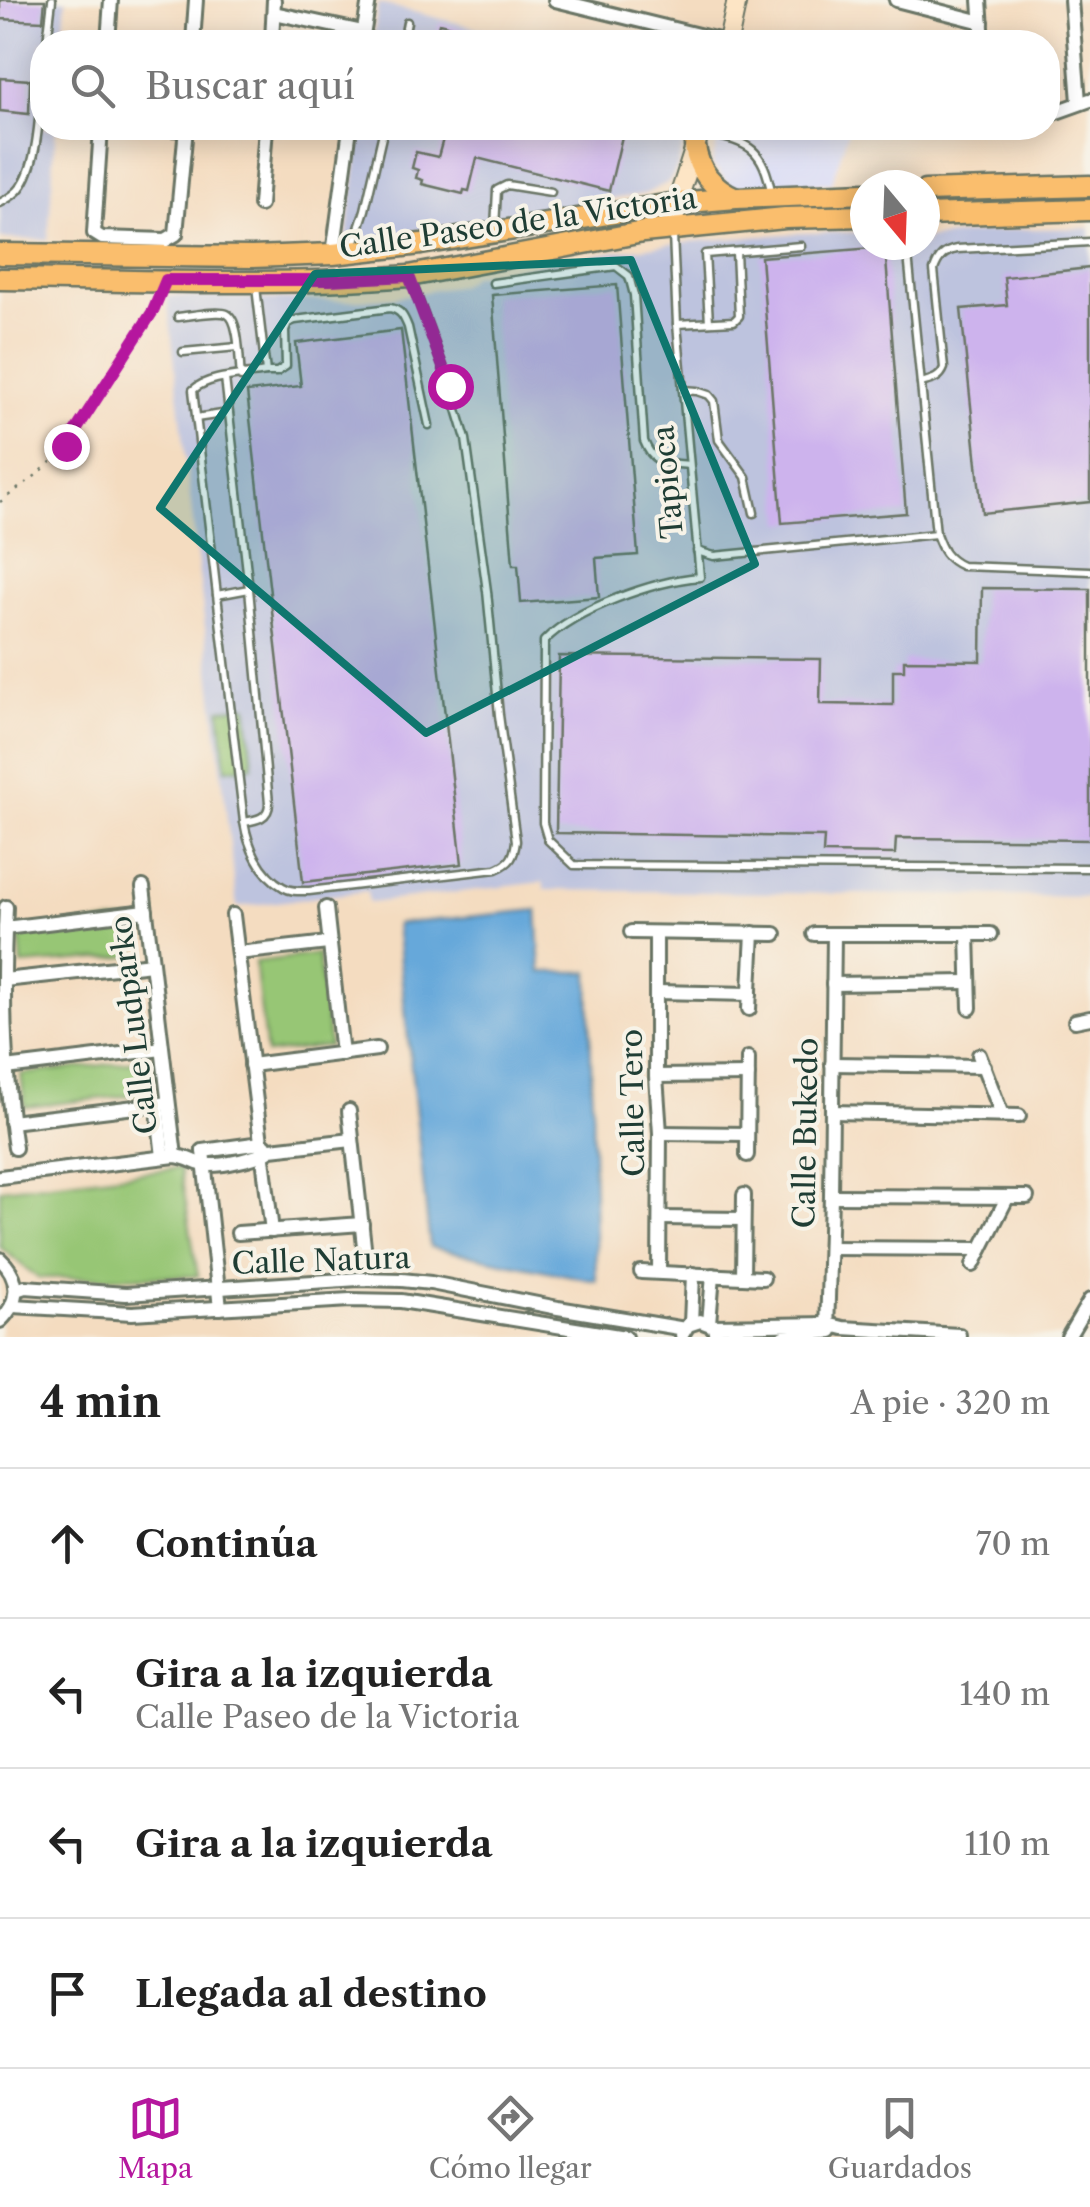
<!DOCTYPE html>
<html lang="es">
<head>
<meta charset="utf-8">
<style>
  :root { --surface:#fff; --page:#f2f2f2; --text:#222; --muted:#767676; --line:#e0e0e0; --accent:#b5179e }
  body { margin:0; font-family:"Libre Caslon Text",serif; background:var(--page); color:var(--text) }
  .compass { position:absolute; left:850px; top:170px; width:90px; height:90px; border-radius:50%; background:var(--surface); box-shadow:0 5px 25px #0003; rotate:161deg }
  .stop { position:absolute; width:30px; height:30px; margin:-22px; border:8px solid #b5179e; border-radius:50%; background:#fff }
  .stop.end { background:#b5179e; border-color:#fff; box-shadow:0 2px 10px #0008 }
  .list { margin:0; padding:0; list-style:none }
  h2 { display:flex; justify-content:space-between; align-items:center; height:130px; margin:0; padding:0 40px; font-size:42px }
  h2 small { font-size:32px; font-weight:400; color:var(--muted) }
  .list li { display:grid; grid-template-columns:65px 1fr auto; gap:30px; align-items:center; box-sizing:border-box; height:150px; padding:0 40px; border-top:2px solid var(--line) }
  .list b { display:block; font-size:38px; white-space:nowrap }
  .list p { margin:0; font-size:32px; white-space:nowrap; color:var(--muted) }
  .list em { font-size:32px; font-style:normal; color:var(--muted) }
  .icon { flex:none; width:55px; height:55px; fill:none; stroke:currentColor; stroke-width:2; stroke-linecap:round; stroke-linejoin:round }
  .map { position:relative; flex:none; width:1090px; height:1337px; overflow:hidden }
  .search { position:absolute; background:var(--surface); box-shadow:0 5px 25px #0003; left:30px; right:30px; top:30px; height:110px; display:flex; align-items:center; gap:25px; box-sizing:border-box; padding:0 35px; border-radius:40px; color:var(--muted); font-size:38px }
  .sheet { height:730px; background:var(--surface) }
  nav { display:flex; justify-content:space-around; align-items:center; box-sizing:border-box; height:140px; border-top:2px solid var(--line); background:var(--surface); font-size:28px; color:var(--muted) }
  nav a { display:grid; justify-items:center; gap:5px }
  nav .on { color:var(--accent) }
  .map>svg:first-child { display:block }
  .built { fill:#d4d8f9 }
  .industrial { fill:#bdc3de }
  .green { fill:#97c675; stroke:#5b8254; stroke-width:2.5 }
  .water { fill:#66a8da; stroke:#427287; stroke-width:2.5 }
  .building { fill:#cdb3ed }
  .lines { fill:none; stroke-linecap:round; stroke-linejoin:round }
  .lane-casing { stroke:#6a7565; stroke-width:11 }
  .street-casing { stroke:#6a7565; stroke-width:18 }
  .secondary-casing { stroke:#6a7565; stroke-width:22 }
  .primary-casing { stroke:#6a7565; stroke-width:25 }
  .path { stroke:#6a7565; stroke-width:2.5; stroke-dasharray:2.5 8; stroke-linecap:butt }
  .lane { stroke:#fff; stroke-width:6 }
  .street { stroke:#fff; stroke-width:12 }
  .secondary { stroke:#fde5c5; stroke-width:18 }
  .primary { stroke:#fabe6d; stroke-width:20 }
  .route { stroke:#b5179e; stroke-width:12 }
  .marked { fill:#0f766e; fill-opacity:0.2; stroke:#0f766e; stroke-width:8; stroke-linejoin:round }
  .labels { text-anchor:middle; stroke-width:8; stroke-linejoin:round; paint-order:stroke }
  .street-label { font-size:30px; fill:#1f3d34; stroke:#f7f3e8 }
</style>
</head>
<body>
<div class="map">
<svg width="1090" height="1337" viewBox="0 0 1090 1337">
  <rect width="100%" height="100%" fill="#f7f3e8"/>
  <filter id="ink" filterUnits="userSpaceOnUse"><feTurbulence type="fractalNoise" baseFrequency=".01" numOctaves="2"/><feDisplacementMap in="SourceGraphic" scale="20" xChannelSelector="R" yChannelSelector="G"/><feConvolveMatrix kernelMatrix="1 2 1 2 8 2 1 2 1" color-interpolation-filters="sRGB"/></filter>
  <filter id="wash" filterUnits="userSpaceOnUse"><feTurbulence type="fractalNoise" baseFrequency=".0048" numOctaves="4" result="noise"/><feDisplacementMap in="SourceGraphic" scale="40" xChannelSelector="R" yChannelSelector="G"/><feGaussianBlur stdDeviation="2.25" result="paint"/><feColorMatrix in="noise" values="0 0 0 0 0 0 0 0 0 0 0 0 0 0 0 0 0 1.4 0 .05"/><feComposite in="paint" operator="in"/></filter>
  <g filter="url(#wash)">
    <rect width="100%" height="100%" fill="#f4dcc0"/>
    <polygon class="built" points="721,128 849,128 832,183 732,188 712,164"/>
    <g class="industrial">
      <polygon points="0,0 66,0 63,42 42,42 42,128 56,128 48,240 0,239"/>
      <polygon points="378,3 533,42 373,42"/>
      <polygon points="361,128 687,128 678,167 669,182 645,194 346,242"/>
      <polygon points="1090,228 1090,897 545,890 543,882 369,903 367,891 237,907 167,296 346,301 393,298 461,285 473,276 605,253 685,242 799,233 865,232 865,245 925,245 925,239 1015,229"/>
    </g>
    <g class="green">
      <polygon points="247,706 253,766 226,769 220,709"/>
      <polygon points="133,920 136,956 22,965 19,930"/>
      <polygon points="318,954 329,1046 266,1054 255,962"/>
      <polygon points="147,1060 151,1093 25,1107 21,1074"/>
      <polygon points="180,1168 198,1276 38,1278 0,1247 0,1189"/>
    </g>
    <polygon class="water" points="537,910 541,972 589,972 596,1281 430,1247 396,924"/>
    <g id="blocks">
      <g class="building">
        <polygon points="0,0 45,0 43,21 0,19"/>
        <polygon points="439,23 503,39 502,42 434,42"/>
        <polygon points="0,78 30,80 29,114 0,111"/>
        <polygon points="446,128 624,128 609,191 477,158 469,191 464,190 463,194 422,184 423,180 416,178 418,170 412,168 416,152 438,157"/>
        <polygon points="885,247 906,513 782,523 761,257"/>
        <polygon points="1090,268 1090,502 982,513 961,309 1007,305 1004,277"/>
        <polygon points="617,285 638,555 596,558 599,597 521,603 518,565 513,565 492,295"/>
        <polygon points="401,330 462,864 303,882 247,392 301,386 296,343"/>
        <polygon points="982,588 1090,589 1090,840 896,838 895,854 823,853 824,837 556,833 559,656 821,659 820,704 893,705 893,670 904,670 904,660 981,661"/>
      </g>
    </g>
  </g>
  <g filter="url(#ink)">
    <use href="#blocks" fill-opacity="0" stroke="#6a7565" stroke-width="2.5"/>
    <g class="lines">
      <defs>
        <g id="lane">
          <polyline points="47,42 52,0"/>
          <polyline points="403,42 407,22"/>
          <path d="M704,132C751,144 762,146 772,195"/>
          <path d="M0,203C7,199 15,195 20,188C38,165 39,115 42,85"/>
          <polyline points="495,228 497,190 507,185 551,192"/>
          <path d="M673,235L677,324L700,577C655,581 576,608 544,641L543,823L548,840L574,865L1090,868"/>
          <path d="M907,245L936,534C942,550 946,559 962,566L1090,571"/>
          <polyline points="353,247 365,210 384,128"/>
          <path d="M493,283L616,266L629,276L634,295L644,441C654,466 665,462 689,465"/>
          <path d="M178,317C189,316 218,310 227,314C240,320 239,363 241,377"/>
          <polyline points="709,322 705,254 801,246"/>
          <polyline points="677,324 734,321 739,316 736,252"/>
          <polyline points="183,352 238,347"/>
          <path d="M266,372H277L286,366L285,330L288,323L295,320L390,308C401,310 404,317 408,327L429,425"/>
          <path d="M225,378L249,589L217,595L193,390C209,375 244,376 266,372L256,287"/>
          <path d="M921,383C931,380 940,379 944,368L934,270C938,258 944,251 957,249L1090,242"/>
          <polyline points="683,390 697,391 709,395 714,401 719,440 746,477 754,513"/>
          <polyline points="196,418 229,413"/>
          <polyline points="697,551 714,556 936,534"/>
          <path d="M249,589L269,803C269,818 257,820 244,822C248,846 260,874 283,887C291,892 300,891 309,891L496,869C511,863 514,857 516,841L499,715L487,591L466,439L450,386L410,277"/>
          <polyline points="217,595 244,822"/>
        </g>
        <g id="street">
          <polyline points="555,0 727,42"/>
          <polyline points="896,0 982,22"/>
          <polyline points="980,0 983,42"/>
          <polyline points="1071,0 1079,102"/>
          <polyline points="274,13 363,32"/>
          <polyline points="108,42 111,0"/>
          <polyline points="193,42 196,0"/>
          <polyline points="272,42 274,0"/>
          <polyline points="362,42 369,0"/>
          <polyline points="1048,115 1090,100"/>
          <polyline points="101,128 94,233 102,238 166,240 176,234 186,128"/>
          <polyline points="156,128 186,130"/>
          <polyline points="260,205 266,128"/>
          <polyline points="333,254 350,128"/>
          <polyline points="143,887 175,1156"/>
          <path d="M6,907C2,987 3,1068 15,1148"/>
          <polyline points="326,908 342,1054"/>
          <polyline points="233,915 272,1231"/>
          <polyline points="5,928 146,911"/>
          <polyline points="631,932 775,934"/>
          <polyline points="656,933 656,1076 660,1133 659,1272"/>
          <polyline points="968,933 970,1008"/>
          <polyline points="814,934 991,934"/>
          <polyline points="238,953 328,943"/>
          <polyline points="4,980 152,964"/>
          <polyline points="833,984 968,982"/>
          <polyline points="657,992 750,994"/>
          <polyline points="749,1009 753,933"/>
          <polyline points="1075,1021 1090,1018"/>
          <polyline points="979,1055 1002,1115"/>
          <polyline points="832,1064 984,1066"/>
          <polyline points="251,1065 377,1049"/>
          <polyline points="6,1068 162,1049"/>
          <polyline points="656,1076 748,1075"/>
          <polyline points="157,1104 163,1157"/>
          <polyline points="349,1111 365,1255"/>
          <polyline points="832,1112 1019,1116"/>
          <polyline points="11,1122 168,1103"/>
          <polyline points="660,1133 747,1134"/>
          <polyline points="203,1151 220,1308"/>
          <polyline points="203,1151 261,1143 265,1145"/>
          <polyline points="747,1155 748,1058"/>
          <path d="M0,1177L175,1156C189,1157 197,1165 207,1165C222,1166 260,1158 271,1149L352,1140"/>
          <polyline points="831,1196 1027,1197"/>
          <polyline points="660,1218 743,1219"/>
          <polyline points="238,1233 362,1224"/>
          <polyline points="830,1248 981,1249"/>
          <path d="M0,1259C21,1278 20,1302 0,1321"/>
          <polyline points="973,1265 1007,1198"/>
          <polyline points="641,1272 763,1278"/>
          <polyline points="743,1277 744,1195"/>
          <polyline points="16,1290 25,1287 126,1294 359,1279 402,1280 431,1283 558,1308 685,1329"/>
          <polyline points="13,1306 132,1313 350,1300 401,1301 625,1337"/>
          <polyline points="691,1323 693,1274"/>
          <polyline points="709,1323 713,1275"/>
          <polyline points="713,1326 827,1324 843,1328 959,1335"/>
          <polyline points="827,1332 831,1196 834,934"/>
          <polyline points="682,1335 688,1325 700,1321 713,1326 717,1337"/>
          <polyline points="784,1337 831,1331"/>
          <polyline points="1068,1337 1090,1300"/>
        </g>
        <g id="secondary">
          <polyline points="728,42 737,0"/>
          <polyline points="673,229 677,203 701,128"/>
        </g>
        <g id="primary">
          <path d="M695,146C698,171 713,188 736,198"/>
          <polyline points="925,191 1090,186"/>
          <polyline points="925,215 1090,210"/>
          <polyline points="0,254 252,257 333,254 421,244 677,203 736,198 865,193"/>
          <path d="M0,279C136,280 273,287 409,276L643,232L785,218L865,216"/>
        </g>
      </defs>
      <use href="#lane" class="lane-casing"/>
      <use href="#street" class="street-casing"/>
      <use href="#secondary" class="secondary-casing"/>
      <use href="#primary" class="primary-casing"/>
      <polyline class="path" points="0,502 39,473 67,447 153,311 160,296"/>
      <use href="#lane" class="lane"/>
      <use href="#street" class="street"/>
      <use href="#secondary" class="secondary"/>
      <use href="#primary" class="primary"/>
    </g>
  </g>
  <g class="lines" filter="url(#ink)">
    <polyline class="route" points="66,446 153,311 166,280 330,280 409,276 450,386"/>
  </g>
  <path class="marked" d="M631,260L755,564L426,733L160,508L315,274Z"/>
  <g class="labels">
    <g class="street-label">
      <text transform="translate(518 223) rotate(-8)" y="10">Calle Paseo de la Victoria</text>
      <text transform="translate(668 482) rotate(-95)" y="10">Tapioca</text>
      <text transform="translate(134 1025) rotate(-97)" y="10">Calle Ludparko</text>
      <text transform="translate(633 1103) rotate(-91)" y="10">Calle Tero</text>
      <text transform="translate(806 1133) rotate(-89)" y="10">Calle Bukedo</text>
      <text transform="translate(321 1261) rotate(-2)" y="10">Calle Natura</text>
    </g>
  </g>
</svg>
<svg class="compass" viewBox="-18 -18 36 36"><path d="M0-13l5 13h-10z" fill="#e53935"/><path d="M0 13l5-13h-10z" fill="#767676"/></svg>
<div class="stop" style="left:450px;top:386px"></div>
<div class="stop end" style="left:66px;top:446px"></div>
<div class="search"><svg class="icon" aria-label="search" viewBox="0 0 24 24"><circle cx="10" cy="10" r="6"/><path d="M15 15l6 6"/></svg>Buscar aquí</div>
</div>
<section class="sheet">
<h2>4 min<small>A pie · 320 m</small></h2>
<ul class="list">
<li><svg class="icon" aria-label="ahead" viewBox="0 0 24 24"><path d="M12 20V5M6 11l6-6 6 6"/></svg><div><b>Continúa</b></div><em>70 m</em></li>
<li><svg class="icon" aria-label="left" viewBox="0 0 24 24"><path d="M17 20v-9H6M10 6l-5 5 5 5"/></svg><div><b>Gira a la izquierda</b><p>Calle Paseo de la Victoria</p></div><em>140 m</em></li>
<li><svg class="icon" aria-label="left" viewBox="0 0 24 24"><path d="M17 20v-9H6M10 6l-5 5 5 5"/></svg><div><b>Gira a la izquierda</b></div><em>110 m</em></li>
<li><svg class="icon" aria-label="arrive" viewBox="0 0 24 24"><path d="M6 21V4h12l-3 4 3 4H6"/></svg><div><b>Llegada al destino</b></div></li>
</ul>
</section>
<nav>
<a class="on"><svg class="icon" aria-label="map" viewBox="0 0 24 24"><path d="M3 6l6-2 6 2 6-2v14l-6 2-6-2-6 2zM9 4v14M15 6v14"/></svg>Mapa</a>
<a><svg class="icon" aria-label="directions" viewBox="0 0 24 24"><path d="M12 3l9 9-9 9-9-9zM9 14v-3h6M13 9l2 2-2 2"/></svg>Cómo llegar</a>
<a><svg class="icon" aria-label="saved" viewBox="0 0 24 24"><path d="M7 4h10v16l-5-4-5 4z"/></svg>Guardados</a>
</nav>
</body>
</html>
